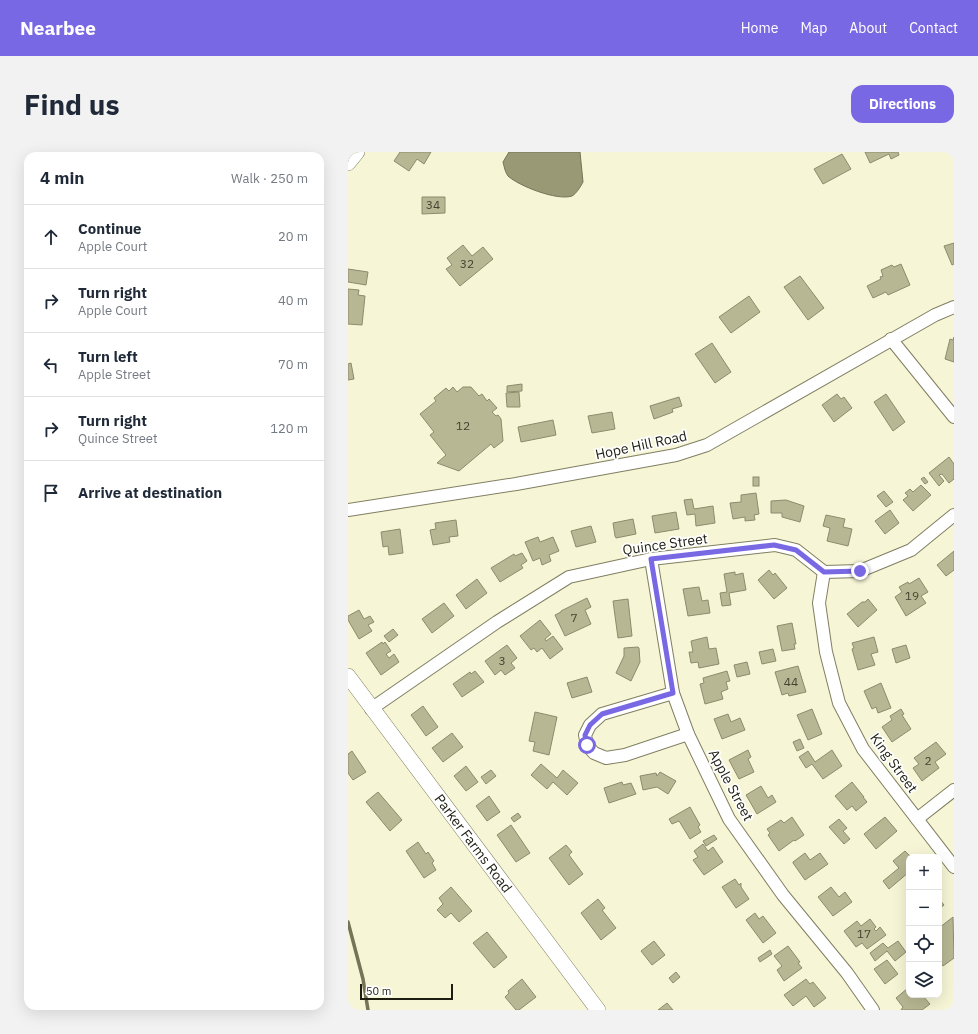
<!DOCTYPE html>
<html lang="en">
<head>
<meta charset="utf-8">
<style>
  :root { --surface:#fff; --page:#f2f2f3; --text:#1f2937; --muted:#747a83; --line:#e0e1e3; --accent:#7968e3 }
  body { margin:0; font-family:"IBM Plex Sans",sans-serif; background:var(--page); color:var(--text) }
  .controls { position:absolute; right:12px; bottom:12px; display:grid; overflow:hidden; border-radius:8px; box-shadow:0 4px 16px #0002 }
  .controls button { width:36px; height:36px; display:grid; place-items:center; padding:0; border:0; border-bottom:1px solid var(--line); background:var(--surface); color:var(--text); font:20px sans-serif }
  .scale { position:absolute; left:12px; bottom:10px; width:93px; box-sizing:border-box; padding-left:4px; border:2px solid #1d1d11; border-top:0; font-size:11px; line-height:14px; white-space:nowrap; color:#1d1d11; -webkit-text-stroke:3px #fff; paint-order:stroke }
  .stop { position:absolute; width:12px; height:12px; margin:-9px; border:3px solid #7968e3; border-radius:50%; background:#fff }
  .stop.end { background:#7968e3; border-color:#fff; box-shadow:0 1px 4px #0008 }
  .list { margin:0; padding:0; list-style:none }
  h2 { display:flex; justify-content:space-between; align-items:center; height:52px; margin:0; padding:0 16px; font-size:17px }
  h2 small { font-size:13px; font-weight:400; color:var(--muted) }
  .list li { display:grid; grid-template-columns:26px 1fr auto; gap:12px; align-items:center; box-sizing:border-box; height:64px; padding:0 16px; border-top:1px solid var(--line) }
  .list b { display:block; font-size:15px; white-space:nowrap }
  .list p { margin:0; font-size:13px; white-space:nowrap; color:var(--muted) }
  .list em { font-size:13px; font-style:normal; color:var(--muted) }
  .icon { flex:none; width:22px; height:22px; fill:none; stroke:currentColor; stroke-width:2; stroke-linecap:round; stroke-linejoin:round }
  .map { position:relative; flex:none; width:606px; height:858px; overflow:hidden; border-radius:12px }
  header { display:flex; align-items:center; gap:24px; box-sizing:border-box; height:56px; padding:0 20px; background:var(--accent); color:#fff }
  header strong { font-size:19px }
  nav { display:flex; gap:22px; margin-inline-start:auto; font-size:14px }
  .intro { display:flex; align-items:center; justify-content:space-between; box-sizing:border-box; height:96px; padding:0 24px }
  h1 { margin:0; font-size:28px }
  .button { padding:10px 18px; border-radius:12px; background:var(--accent); color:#fff; font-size:14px; font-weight:700 }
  main { display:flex; gap:24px; padding:0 24px }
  aside { flex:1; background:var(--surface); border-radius:12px; box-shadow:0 4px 16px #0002 }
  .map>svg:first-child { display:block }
  .water { fill:#9a9976; stroke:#747458 }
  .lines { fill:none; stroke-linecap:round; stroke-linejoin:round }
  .stream { stroke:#747458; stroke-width:3.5 }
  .building { fill:#b8b793; stroke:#8c8b6d }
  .minor-casing { stroke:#807f62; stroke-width:14 }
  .tertiary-casing { stroke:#807f62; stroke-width:16 }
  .minor { stroke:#fff; stroke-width:12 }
  .tertiary { stroke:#fff; stroke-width:15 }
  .route { stroke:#7968e3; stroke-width:5 }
  .labels { text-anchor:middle; stroke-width:3.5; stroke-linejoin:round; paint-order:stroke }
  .number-label { font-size:12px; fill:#444432 }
  .street-label { font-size:14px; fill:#1d1d11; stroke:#fff }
</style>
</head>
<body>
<header>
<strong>Nearbee</strong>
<nav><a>Home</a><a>Map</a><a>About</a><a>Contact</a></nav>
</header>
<div class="intro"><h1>Find us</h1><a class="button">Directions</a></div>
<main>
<aside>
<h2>4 min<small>Walk · 250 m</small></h2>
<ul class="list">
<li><svg class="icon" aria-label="ahead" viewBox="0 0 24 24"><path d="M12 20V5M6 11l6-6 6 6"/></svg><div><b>Continue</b><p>Apple Court</p></div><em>20 m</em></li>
<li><svg class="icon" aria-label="right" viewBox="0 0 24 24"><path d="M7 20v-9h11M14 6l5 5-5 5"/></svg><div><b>Turn right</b><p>Apple Court</p></div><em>40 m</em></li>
<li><svg class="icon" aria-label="left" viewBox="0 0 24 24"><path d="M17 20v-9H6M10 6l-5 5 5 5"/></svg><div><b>Turn left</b><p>Apple Street</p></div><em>70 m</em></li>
<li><svg class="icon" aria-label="right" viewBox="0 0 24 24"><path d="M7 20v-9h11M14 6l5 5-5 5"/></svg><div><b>Turn right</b><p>Quince Street</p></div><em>120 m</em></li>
<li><svg class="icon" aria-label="arrive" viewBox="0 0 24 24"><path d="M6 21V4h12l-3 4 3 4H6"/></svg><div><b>Arrive at destination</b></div></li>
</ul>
</aside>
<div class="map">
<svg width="606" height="858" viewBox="0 0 606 858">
  <rect width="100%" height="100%" fill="#f6f5d5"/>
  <path class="water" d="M161,0H232L235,30C233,34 228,42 224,44C209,49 171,34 160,24C157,20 156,14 155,10Z"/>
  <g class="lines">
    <polyline class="stream" points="0,770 15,827 20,858"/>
  </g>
  <g class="building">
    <polygon points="52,0 83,0 76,12 69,7 61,19 46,9"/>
    <polygon points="517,0 550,0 551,3 543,7 541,2 522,11"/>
    <polygon points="494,2 503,17 475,32 466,17"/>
    <polygon points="74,45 97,45 97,61 74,62"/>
    <polygon points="606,91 606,112 604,113 596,94"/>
    <polygon points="115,93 124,104 135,95 145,107 112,134 98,117 104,113 99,106"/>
    <polygon points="553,112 562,133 540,143 538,140 525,146 519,134 533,127 532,125 535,124 533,118 544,113 546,115"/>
    <polygon points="0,117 20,120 18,133 0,130"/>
    <polygon points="452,124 476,156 460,168 436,135"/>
    <polygon points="0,137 11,138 10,143 17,144 14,173 0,172"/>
    <polygon points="401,144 412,160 383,181 371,165"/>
    <polygon points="606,185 606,210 597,207 602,187 605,188"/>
    <polygon points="364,191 383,220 367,231 347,202"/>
    <polygon points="3,211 6,227 0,228 0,212"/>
    <polygon points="174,232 174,239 159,240 159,234"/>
    <polygon points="105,235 109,240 115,235 123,235 131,244 134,242 139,249 141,247 149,256 144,260 148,264 150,263 153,267 155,289 146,296 143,292 111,319 89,311 98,303 82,283 86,280 72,262 88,249 86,246 98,236 101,239"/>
    <polygon points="171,240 172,255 159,255 158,241"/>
    <polygon points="489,242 493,247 496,245 504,256 486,270 474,253"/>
    <polygon points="538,242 557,270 545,279 526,250"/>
    <polygon points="331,245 334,254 324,257 325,260 306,267 302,254"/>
    <polygon points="264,260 267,277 244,281 240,264"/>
    <polygon points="205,268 208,283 173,290 170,275"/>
    <polygon points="601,305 606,312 606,327 601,331 594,322 591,323 596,329 591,334 581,321"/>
    <rect x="405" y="325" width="6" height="9"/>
    <polygon points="576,325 580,330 577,332 573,327"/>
    <polygon points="573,333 583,343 565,359 555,348 560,344 557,341 562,337 565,340"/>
    <polygon points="536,339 545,350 538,355 529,344"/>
    <polygon points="408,341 411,362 406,363 407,368 397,369 397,365 385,367 382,351 393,350 393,343"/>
    <polygon points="344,347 346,357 365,354 367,371 348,374 347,362 339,363 336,348"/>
    <polygon points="438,348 456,354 452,370 434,365 434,361 423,361 423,349"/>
    <polygon points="542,358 551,371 537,382 527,369"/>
    <polygon points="328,360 331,377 307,381 304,364"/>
    <polygon points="478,363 497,367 495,375 504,377 500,394 479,389 482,376 475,374"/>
    <polygon points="285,367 288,382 268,386 267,384 265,371"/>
    <polygon points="108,368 110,384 101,385 102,390 85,393 82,378 88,377 87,371"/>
    <polygon points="243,374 248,390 228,395 223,379"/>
    <polygon points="52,377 55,401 41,403 40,394 35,395 33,380"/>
    <polygon points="190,385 192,390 205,385 211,399 201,403 203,409 194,413 192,406 185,409 177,390"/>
    <polygon points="606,399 606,418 598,424 589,413"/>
    <polygon points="174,401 179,409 173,413 175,416 152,430 143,416 166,402 167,404"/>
    <polygon points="421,418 425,423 427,421 439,436 426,447 410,428"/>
    <polygon points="387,420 387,423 395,421 398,438 381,441 383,453 374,454 372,441 379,440 376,422"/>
    <polygon points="571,426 580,440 573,444 578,451 558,464 547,445 554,440 551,435 560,430 561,432"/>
    <polygon points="129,427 139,441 118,457 108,443"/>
    <polygon points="351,435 354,449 360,448 362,461 340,464 335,437"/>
    <polygon points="239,446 243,455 237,458 243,472 217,484 207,463 213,460 213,459"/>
    <polygon points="280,447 284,484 270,486 265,449"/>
    <polygon points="520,447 529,458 510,475 499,462 514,450 517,450"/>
    <polygon points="96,451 106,464 84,481 74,467"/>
    <polygon points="11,458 16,467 22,464 26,470 20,473 24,479 11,487 0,468 0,464"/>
    <polygon points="192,468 203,482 197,487 198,489 205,484 215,497 202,507 194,496 189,500 186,496 183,498 172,484"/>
    <polygon points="444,471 448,492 446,492 447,497 434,499 429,474"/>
    <polygon points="45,477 50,483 41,490 36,484"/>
    <polygon points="359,485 361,497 368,496 371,512 351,516 350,510 343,511 341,500 345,500 343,489"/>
    <polygon points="526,485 530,500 523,502 527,513 510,518 504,497 506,496 504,491"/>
    <polygon points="34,490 35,492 37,490 43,499 38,502 41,506 46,502 51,510 33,523 18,501"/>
    <polygon points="159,493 169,506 163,511 167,516 157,523 153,518 147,523 137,509"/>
    <polygon points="558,493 562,506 548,511 544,497"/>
    <polygon points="290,495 291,496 292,510 283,529 268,521 276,504 276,496"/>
    <polygon points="425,497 428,509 414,512 411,500"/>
    <polygon points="399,510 402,522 389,525 386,513"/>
    <polygon points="450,514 458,540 441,544 440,541 434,543 427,520"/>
    <polygon points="127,519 136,530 114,545 105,532 122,520 123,522"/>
    <polygon points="379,519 382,529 378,530 380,537 373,540 375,547 357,552 352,532 356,531 355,526"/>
    <polygon points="239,525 244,540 224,546 219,531"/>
    <polygon points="533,531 543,556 530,561 528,555 524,557 516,539"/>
    <polygon points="75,554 90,575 78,584 63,563"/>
    <polygon points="464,557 474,582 460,588 449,563"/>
    <polygon points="553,557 556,562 554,563 563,577 544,590 534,575 544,568 542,564"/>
    <polygon points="187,560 209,565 201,603 185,599 187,590 181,589"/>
    <polygon points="380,562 383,570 392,566 397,578 374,587 366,567"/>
    <polygon points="104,581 115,595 95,610 84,596"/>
    <polygon points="452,587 456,596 449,599 445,590"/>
    <polygon points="588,590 598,602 587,610 591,616 574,629 565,616 571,612 566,606"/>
    <polygon points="400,598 403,605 400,607 406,620 391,627 381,608"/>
    <polygon points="484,598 494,614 475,627 464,612 458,616 451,605 460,599 467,610"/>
    <polygon points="4,599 18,620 5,628 0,621 0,602"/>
    <polygon points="193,612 209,626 215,618 230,631 219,643 205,630 199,637 183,623"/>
    <polygon points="118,614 130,630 118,639 106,624"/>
    <polygon points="143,618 148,624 138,632 133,625"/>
    <polygon points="312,620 328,629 320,642 309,635 295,638 292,624 308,621 309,624"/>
    <polygon points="274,630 275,633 283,631 288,642 261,651 256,636"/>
    <polygon points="504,630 516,645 515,645 519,650 508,659 504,654 499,658 487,644"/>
    <polygon points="413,634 420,646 424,643 428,650 409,662 398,643"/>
    <polygon points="30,640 54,668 42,679 18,650"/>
    <polygon points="141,644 152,660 139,669 128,654"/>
    <polygon points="342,655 352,673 350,675 353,680 342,687 331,669 324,672 321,667"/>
    <polygon points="170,661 173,665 166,670 163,666"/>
    <polygon points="444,665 456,683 447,689 446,688 431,699 420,683 422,681 419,677 433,668 436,671"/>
    <polygon points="537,665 549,679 528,697 516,682"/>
    <polygon points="491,667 499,676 495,679 502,687 496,692 481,675"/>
    <polygon points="163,673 182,701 168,710 149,683"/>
    <polygon points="366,683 369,687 358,694 355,689"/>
    <polygon points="70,690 78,702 80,700 86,709 84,711 88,718 76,726 58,699"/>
    <polygon points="355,692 360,699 365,695 375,710 356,723 345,708 350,705 346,699"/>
    <polygon points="218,693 224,700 221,703 235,722 221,733 201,706"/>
    <polygon points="557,699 563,705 561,705 561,720 541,737 535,729 551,716 545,709"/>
    <polygon points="457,701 462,708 472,701 480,712 457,728 445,711 445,710"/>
    <polygon points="387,727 391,733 393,731 393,735 401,747 388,756 374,735"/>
    <polygon points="103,735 124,759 111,770 103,761 97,766 89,758 95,752 91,746"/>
    <polygon points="483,735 491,745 497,740 504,750 485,764 470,745"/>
    <polygon points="250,747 257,756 254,758 268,776 253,788 233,761"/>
    <polygon points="591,747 596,753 591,757"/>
    <polygon points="407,761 411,767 415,764 428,781 415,791 398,768"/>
    <polygon points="605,765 606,806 595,814 591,808 591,803 593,801 591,798 591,776"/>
    <polygon points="522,767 528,775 526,777 528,779 532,775 538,783 519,797 514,791 508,795 496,779 509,769 513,774"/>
    <polygon points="139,780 159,805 146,816 125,791"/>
    <polygon points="306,789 317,803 304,813 293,799"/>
    <polygon points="550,789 558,800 547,809 539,799 527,809 522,801 535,791 540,796"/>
    <polygon points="440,794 452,810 450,811 454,816 436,829 429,818 434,814 426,804"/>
    <polygon points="422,798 424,802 412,810 410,806"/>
    <polygon points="539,808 550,822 537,832 526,817"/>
    <polygon points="328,820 332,825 325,831 321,826"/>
    <polygon points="174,827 188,845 171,858 168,858 157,845 161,841 160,839"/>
    <polygon points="458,827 462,832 465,830 478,846 466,855 458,844 445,854 436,843"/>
    <polygon points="560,836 561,843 574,843 582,852 574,858 553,858 555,855 548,846"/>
    <polygon points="319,851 325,858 310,858"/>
  </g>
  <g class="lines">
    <defs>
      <g id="minor">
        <polyline points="543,187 606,265"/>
        <polyline points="0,358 168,332 328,303 359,293 587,163 606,155"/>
        <polyline points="303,407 325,541 340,582 381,667 435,743 499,821 525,858"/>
        <polyline points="476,420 471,451 478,500 491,551 515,597 606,715"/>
        <polyline points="325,541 254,562 242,573 237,583 239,593 246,601 258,606 277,603 340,582"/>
        <polyline points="23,557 149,470 221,425 303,407 427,393 448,398 476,420 512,419 563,398 606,363"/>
        <polyline points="569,667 606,638"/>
      </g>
      <g id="tertiary">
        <polyline points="0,11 9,0"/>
        <path id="s1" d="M0,524L250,858"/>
      </g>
    </defs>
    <use href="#minor" class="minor-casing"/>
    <use href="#tertiary" class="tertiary-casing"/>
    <use href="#minor" class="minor"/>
    <use href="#tertiary" class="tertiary"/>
  </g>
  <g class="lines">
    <polyline class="route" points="239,593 237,583 242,573 254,562 325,541 303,407 426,393 448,398 476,420 512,419"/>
  </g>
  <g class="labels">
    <g class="number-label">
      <text x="85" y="57">34</text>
      <text x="119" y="116">32</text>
      <text x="115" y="278">12</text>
      <text x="564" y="448">19</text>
      <text x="226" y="470">7</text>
      <text x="154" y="513">3</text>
      <text x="443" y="534">44</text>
      <text x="580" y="613">2</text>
      <text x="516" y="786">17</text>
    </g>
    <g class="street-label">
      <text transform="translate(293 293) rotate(-12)" y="5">Hope Hill Road</text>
      <text transform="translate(317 392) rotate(-8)" y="5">Quince Street</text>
      <text transform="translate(546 611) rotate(54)" y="5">King Street</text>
      <text transform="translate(383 633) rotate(62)" y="5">Apple Street</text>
      <text dy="5" stroke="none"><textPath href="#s1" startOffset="209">Parker Farms Road</textPath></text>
    </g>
  </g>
</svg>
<div class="controls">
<button>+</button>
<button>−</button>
<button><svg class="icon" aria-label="locate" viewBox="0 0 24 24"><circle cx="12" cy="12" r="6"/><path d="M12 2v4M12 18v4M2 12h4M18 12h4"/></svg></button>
<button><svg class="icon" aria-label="layers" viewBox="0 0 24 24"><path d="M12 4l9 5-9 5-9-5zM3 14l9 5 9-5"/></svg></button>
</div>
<div class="scale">50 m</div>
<div class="stop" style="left:239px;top:593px"></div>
<div class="stop end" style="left:512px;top:419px"></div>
</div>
</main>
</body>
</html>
